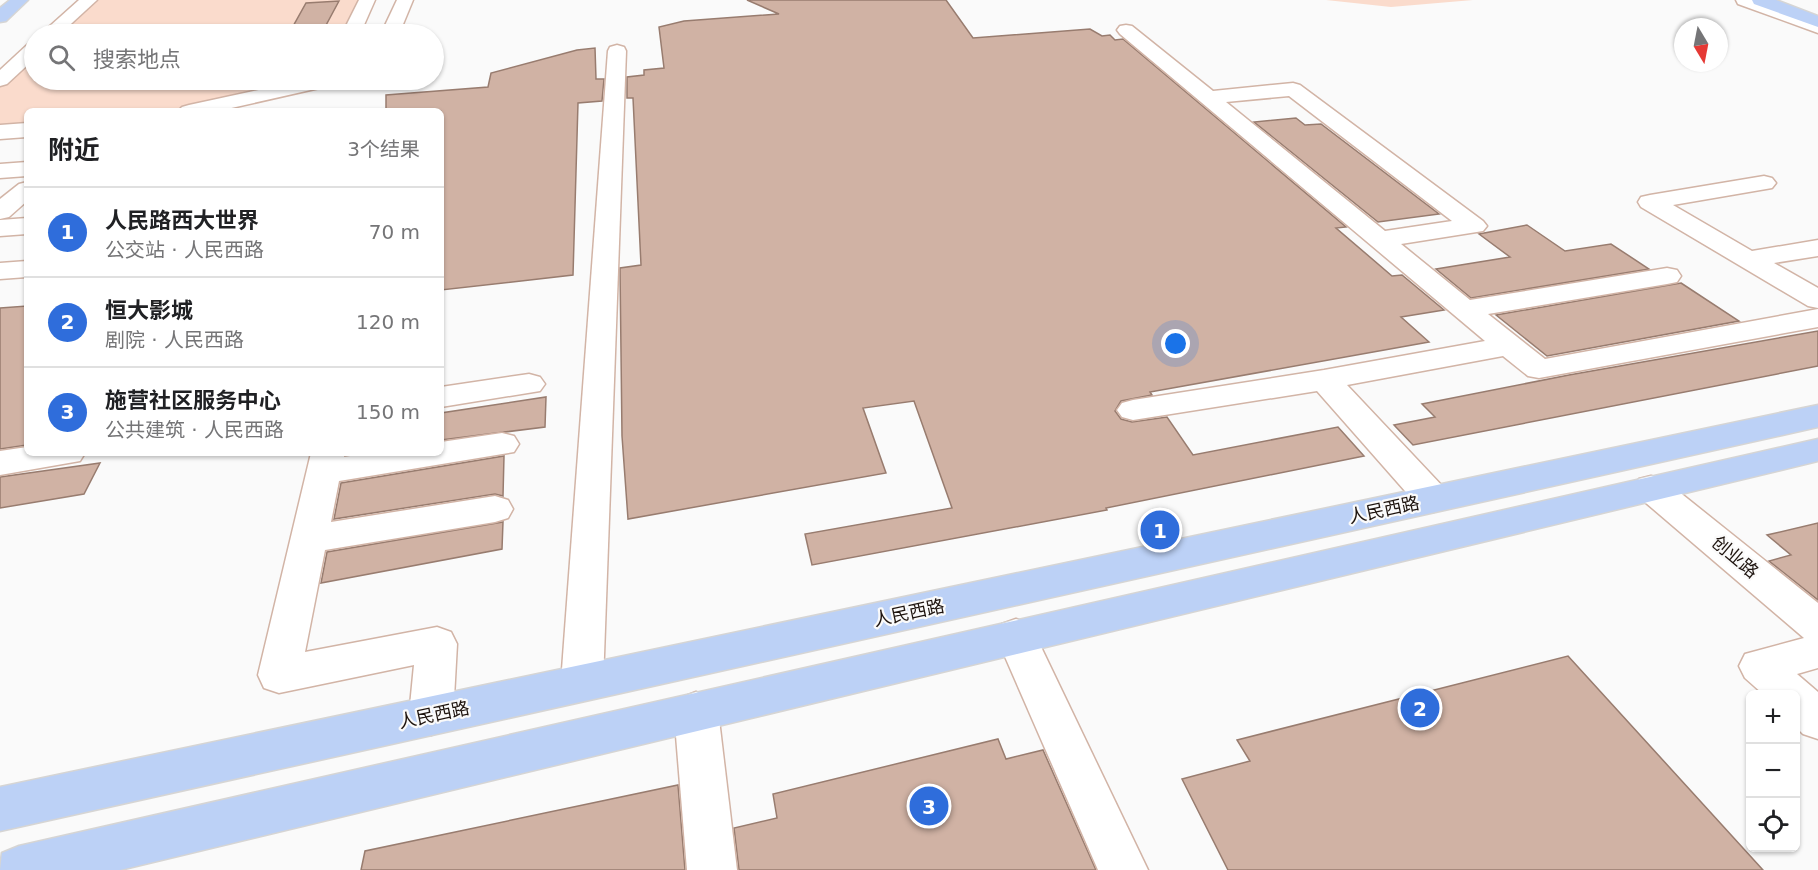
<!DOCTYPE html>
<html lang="zh">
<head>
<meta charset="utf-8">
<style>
  :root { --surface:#fff; --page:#f2f2f2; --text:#202124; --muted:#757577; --line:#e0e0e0; --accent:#2f6ddb }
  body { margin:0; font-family:"DejaVu Sans","Noto Sans SC",sans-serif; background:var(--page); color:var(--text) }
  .controls { position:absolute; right:18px; bottom:18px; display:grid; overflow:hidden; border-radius:9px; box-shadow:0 2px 4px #0004 }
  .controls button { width:54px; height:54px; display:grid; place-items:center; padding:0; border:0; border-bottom:2px solid var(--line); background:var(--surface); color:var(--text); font:30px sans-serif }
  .compass { position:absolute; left:1674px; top:18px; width:54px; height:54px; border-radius:50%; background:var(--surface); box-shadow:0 2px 4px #0004; rotate:170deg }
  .you { position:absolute; left:1176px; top:344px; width:21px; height:21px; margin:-15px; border:4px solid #fff; border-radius:50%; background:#1a73e8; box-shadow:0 0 0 9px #1a73e833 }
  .badge { display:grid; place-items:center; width:39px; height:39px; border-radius:50%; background:var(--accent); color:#fff; font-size:20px; font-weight:700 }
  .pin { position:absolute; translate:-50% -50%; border:3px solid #fff; box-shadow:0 2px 6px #0006 }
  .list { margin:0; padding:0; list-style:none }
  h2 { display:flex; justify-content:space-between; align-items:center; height:78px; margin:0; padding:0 24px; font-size:26px }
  h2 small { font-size:20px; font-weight:400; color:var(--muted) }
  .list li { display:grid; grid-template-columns:39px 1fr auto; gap:18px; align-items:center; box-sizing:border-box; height:90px; padding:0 24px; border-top:2px solid var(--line) }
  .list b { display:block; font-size:22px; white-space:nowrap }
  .list p { margin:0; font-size:20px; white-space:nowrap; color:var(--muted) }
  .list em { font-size:20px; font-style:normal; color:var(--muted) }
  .icon { flex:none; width:33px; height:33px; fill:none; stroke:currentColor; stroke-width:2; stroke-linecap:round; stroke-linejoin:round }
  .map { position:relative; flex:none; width:1818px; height:870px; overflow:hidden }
  .search { position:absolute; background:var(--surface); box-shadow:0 2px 4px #0004; left:24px; top:24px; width:420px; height:66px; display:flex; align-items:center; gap:15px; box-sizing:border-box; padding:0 21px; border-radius:33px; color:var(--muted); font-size:22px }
  .panel { position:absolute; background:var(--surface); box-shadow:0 2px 4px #0004; left:24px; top:108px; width:420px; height:348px; border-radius:9px }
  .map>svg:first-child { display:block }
  .green { fill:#fadbcc }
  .building { fill:#d0b2a4; stroke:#987c6f; stroke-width:1.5 }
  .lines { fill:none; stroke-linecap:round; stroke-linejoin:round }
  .minor-casing { stroke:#d2b4a6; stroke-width:3 }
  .major-casing { stroke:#d6d5d4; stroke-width:3 }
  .minor { fill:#fff; fill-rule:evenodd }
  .major { fill:#bcd1f6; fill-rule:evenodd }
  .labels { text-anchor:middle; stroke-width:4.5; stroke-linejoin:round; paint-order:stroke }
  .street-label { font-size:18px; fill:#1e140f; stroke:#fafafa }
</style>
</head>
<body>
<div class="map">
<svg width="1818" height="870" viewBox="0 0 1818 870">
  <rect width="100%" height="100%" fill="#fafafa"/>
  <g class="green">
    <polygon points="89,0 367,0 351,34 50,34"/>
    <polygon points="1326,0 1473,0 1391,7"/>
    <polygon points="34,49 34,80 323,80 317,83 189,111 27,111 27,129 0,132 0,80"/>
  </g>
  <g class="building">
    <polygon points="747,0 946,0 973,38 1090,29 1102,36 1110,35 1115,40 1123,39 1346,227 1336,228 1392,276 1402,275 1444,310 1401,317 1429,342 1150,392 1152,395 1121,401 1115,411 1121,419 1132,422 1167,417 1193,455 1338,427 1364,456 1106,508 1107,510 812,565 805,534 952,508 914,401 863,408 886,473 628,519 622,436 620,268 641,265 633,98 627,98 627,77 644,75 644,70 664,68 659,27 684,21 779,14"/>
    <polygon points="339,1 325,27 291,30 306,3"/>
    <polygon points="595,48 596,79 604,79 602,101 578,103 573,275 441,290 441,111 386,111 386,95 488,87 491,73 577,50"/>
    <polygon points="1296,118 1305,125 1321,124 1439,214 1378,222 1254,122"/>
    <polygon points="1527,225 1565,251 1611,244 1649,269 1471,298 1436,269 1510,257 1479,234"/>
    <polygon points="1681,283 1739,321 1547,356 1496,315"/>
    <polygon points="27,306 27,445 0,449 0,308"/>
    <polygon points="1818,331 1818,366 1413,445 1394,425 1435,417 1422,404 1569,375"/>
    <polygon points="546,397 545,427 441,440 441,413"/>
    <polygon points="504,456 503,496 495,494 334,519 341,483"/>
    <polygon points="100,463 84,494 0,508 0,477"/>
    <polygon points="503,522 502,549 321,583 327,552"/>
    <polygon points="1818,523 1818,600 1769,561 1791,555 1767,535"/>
    <polygon points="1568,656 1763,870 1228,870 1182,779 1250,761 1237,740"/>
    <polygon points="998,739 1006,759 1043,750 1096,870 739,870 734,828 777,818 773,794"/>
    <polygon points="678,785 685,870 361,870 365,851"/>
  </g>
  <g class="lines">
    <defs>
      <g id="minor">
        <polygon points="79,0 97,0 60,34 41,34"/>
        <polygon points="359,0 375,0 360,34 342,34"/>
        <polygon points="397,0 413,0 399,34 381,34"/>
        <polygon points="1736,0 1760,0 1818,22 1818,33 1738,4"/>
        <path d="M1126,25L1132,26L1213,91L1293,83L1300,85L1483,221L1487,226L1483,231L1401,244L1470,300L1667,268L1677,270L1681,276L1677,282L1667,284L1488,314L1545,359L1818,309V327L1539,378L1528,376L1503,356L1347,385L1446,490L1451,499L1446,508L1433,512L1420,508L1317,391L1133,420L1122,417L1117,410L1122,403L1133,400L1324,370L1485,341L1120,34L1117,30L1120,26ZM1289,96L1452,221L1385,231L1226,102Z"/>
        <polygon points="34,43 34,59 7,84 0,86 0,70 27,45"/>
        <polygon points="617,45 624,47 626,51 603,683 597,696 582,701 567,696 561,683 608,51 610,47"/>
        <polygon points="305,80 333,80 324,87 218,111 178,111 182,107 189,105"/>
        <polygon points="27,123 27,137 0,139 0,125"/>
        <polygon points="27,162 27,176 0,178 0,164"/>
        <polygon points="1764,176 1772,178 1776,183 1772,188 1673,205 1752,251 1818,240 1818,256 1774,263 1818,288 1818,308 1808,306 1641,207 1638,202 1641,197 1650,195"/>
        <polygon points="27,182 27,201 9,217 0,219 0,199 19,184"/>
        <polygon points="27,218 27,234 0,236 0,220"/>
        <polygon points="27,261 27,277 0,279 0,263"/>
        <polygon points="529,374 540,377 545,384 540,391 441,407 441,387"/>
        <polygon points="502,433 514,436 519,444 514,452 339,481 331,522 495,496 508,500 513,509 508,518 495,522 325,550 305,652 437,627 451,632 457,644 453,716 446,729 431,735 416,729 409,716 414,665 279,693 264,688 258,675 311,453 345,453 344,457 369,453 441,453 441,442"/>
        <polygon points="27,447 27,453 85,453 80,461 0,475 0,451"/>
        <polygon points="1651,476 1663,479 1818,603 1818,668 1797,674 1818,692 1818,739 1803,734 1796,727 1796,694 1763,694 1745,678 1739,666 1745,654 1804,638 1639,497 1634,488 1639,479"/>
        <polygon points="1016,619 1030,624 1148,870 1098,870 996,636 1002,624"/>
        <polygon points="696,692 711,698 718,711 737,870 687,870 674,711 681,698"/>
      </g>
      <g id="major">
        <polygon points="10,0 28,0 6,21 0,22 0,8"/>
        <polygon points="1752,0 1776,0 1818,16 1818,27 1754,4"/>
        <polygon points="1818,405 1818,427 0,831 0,787"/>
        <polygon points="1818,439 1818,461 120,870 0,870 2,853 19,846"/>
      </g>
    </defs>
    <use href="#minor" class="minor-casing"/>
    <use href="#major" class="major-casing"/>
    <use href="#minor" class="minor"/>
    <use href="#major" class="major"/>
  </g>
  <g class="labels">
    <g class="street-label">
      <text transform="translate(1384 510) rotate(-12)" y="6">人民西路</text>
      <text transform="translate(1735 557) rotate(40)" y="6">创业路</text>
      <text transform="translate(909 613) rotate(-12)" y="6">人民西路</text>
      <text transform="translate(434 715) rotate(-12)" y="6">人民西路</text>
    </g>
  </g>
</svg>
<div class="controls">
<button>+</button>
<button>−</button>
<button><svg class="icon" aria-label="locate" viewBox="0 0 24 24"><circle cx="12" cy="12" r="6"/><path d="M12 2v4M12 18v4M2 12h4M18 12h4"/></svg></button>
</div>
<svg class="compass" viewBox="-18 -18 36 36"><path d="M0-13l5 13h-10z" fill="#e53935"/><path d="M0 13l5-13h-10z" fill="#757577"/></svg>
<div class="you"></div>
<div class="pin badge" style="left:1160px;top:530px">1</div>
<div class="pin badge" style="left:1420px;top:708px">2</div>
<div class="pin badge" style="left:929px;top:806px">3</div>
<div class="search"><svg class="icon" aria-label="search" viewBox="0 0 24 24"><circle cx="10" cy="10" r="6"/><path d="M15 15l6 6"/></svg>搜索地点</div>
<section class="panel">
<h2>附近<small>3个结果</small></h2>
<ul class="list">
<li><span class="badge">1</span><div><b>人民路西大世界</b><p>公交站 · 人民西路</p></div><em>70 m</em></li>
<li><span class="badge">2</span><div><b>恒大影城</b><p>剧院 · 人民西路</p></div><em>120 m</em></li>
<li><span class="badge">3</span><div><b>施营社区服务中心</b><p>公共建筑 · 人民西路</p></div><em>150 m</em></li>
</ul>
</section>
</div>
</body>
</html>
